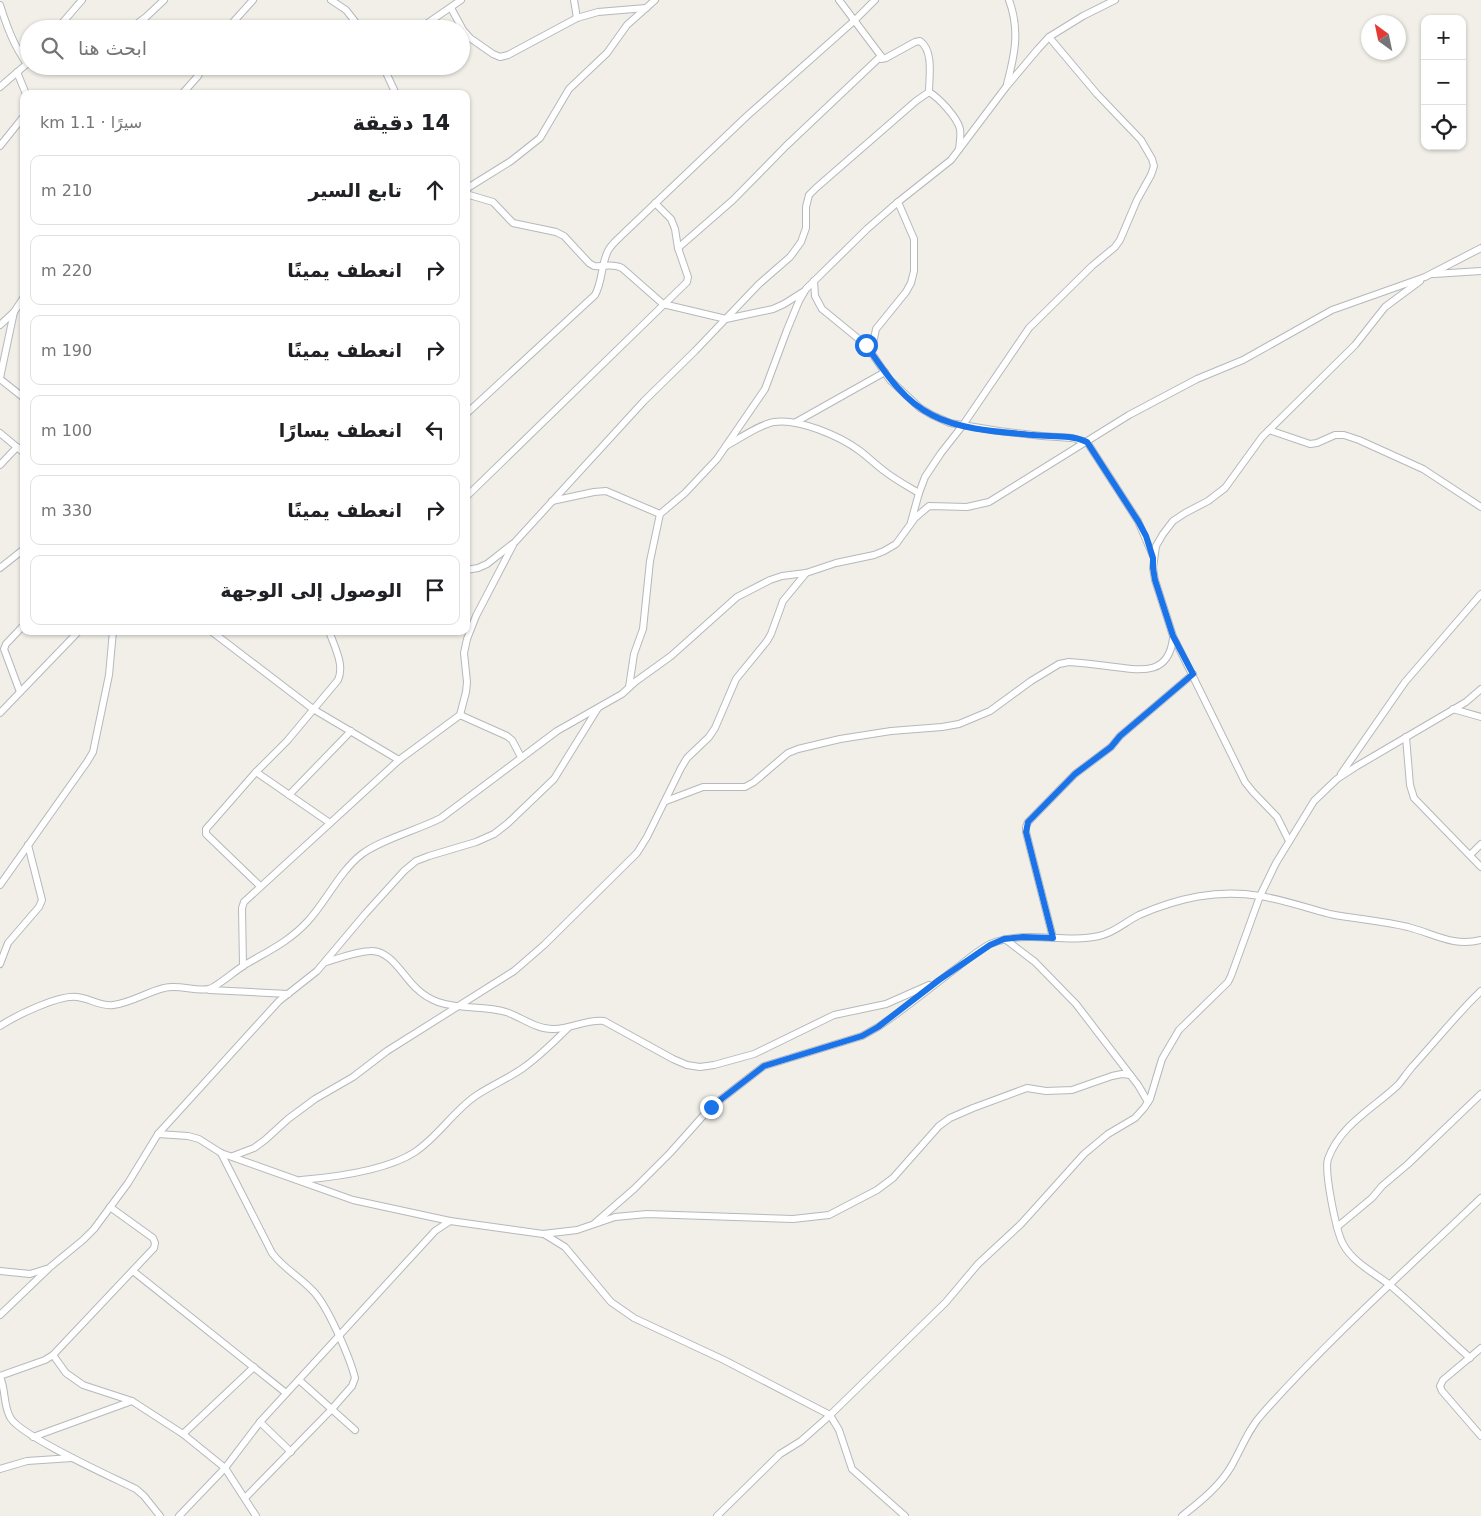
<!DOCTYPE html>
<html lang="ar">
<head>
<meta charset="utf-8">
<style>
  :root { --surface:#fff; --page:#f2f2f2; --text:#202124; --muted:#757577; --line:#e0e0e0 }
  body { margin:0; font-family:"DejaVu Sans",Vazirmatn,sans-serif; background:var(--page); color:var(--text); direction:rtl }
  .controls { position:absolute; right:15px; top:15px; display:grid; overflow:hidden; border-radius:10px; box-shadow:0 1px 4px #0004 }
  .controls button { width:45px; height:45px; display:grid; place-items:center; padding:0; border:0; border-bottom:1px solid var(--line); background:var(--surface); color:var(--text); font:25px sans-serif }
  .compass { position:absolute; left:1361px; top:15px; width:45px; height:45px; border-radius:50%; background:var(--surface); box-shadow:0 1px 4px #0004; rotate:327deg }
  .stop { position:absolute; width:15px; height:15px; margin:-11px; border:4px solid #1a73e8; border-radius:50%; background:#fff }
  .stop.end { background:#1a73e8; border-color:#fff; box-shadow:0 1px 5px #0008 }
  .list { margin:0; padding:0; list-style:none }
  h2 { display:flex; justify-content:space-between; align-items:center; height:65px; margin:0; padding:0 20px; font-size:21px }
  h2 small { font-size:16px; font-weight:400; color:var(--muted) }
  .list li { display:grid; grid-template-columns:32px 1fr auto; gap:15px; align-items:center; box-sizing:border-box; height:70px; margin:0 10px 10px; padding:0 10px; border:1px solid var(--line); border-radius:10px }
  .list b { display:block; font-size:19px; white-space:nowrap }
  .list em { font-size:16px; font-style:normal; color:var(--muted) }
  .icon { flex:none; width:28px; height:28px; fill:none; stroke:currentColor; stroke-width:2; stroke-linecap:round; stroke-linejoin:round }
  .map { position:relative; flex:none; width:1481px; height:1516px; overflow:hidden; direction:ltr }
  .search { position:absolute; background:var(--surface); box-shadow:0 1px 4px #0004; left:20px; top:20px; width:450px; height:55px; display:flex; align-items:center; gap:12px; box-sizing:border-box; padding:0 18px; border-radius:28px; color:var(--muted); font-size:19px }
  .panel { position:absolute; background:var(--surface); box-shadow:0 1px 4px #0004; left:20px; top:90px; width:450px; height:545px; border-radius:10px; direction:rtl }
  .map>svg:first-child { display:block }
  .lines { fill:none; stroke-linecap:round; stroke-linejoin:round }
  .minor-casing { stroke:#b5b8bc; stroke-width:8 }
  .minor { stroke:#fff; stroke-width:6 }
  .route { stroke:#1a73e8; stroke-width:6 }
</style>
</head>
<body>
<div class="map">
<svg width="1481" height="1516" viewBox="0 0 1481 1516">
  <rect width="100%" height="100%" fill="#f1efe8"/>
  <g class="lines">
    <defs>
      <g id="minor">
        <polyline points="331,0 346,10 361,29"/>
        <polyline points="574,0 577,18"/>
        <path d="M839,0L881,56V59L886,58L915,42L920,41C934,51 929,77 929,92"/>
        <path d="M0,5C7,27 14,46 27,64H29"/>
        <polyline points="451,8 463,30 470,38 493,54 500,57 508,55 577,18 598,12 646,8"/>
        <polyline points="57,29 82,0"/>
        <polyline points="130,29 146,17 164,0"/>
        <polyline points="227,29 253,0"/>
        <polyline points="419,29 461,0"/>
        <polyline points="383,66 396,94"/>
        <polyline points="17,72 26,94"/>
        <path d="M1007,84C1015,54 1020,30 1009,0"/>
        <polyline points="0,87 29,62"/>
        <path d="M929,92C939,98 957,117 960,129C961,135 960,142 959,149"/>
        <polyline points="182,94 198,76 203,66"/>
        <polyline points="0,146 24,116"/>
        <polyline points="466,189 511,161 540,138 569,89 607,53 627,25 655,0"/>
        <path d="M466,194L493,202L513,223L556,232L564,236L589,263L594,266C605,267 612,263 622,268L663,304L726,319L773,309L784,304L803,292"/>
        <polyline points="678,248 733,200 786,146 881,56"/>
        <polyline points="1434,274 1481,271"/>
        <polyline points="814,281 815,296 822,309 866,345 890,380 920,408 932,415 950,423 999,431 1042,436 1072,438 1087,442 1138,521 1153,556"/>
        <polyline points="0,325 14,312 24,297"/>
        <polyline points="871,353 876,329 906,292 911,283 914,271 914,239 898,202"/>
        <polyline points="0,378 14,312"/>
        <polyline points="0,379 24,398"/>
        <path d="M466,414L595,295C603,281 601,262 609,249C613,243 619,238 623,234L747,116L855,20L875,0"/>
        <polyline points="796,422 885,372"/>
        <polyline points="1269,430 1310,444 1317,443 1335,435 1344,435 1359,440 1423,469 1481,507"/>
        <polyline points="0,433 24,453"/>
        <path d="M726,446C739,439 760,424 774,422C798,418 840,436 860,451C868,457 875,464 883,470C894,479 907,486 919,493"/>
        <polyline points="0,465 17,447"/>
        <polyline points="466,497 687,282 688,277 678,248 675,229 671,219 655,203"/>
        <polyline points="552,501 594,492 606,491 660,514"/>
        <polyline points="911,522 919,493 925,477 941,453 963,425 1029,328 1092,266 1115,247 1120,240 1137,200 1151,175 1154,166 1152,159 1141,140 1097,94 1049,37"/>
        <polyline points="0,568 24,549"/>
        <polyline points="466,570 478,568 487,564 515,542 644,401 695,351 759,284 790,257 801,242 806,228 806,207 809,195 816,188 916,101 929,92"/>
        <polyline points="211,631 313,709 399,760"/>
        <polyline points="629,687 634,654 643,629 650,561 660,514 685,493 717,459 765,389 787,330 799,301 806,289 867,229 898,202 951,160 1006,87 1038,49 1049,37 1083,16 1115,0"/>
        <polyline points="20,692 4,649 6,644 24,625"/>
        <polyline points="1453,709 1481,717"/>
        <polyline points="0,713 79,631"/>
        <polyline points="460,715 507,736 512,740 521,757"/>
        <polyline points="1406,737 1410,785 1414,798 1481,867"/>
        <polyline points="256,772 330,823"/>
        <polyline points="1341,774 1405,682 1481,594"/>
        <polyline points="289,795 351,731"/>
        <path d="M666,801L703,787H745L754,782L788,753L798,749L840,739L891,731L942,727L959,724L990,711L1031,681L1059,664L1069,662C1085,663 1100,665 1115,667C1144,671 1169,674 1173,638"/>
        <polyline points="1289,841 1277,817 1253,792 1245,782 1173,636 1155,580 1153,568 1156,546 1163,534 1173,521 1185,513 1208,501 1225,488 1262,437 1355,345 1385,307 1420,281"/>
        <polyline points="1470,855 1481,844"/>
        <polyline points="0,885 87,762 93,752 109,675 113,631"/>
        <path d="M260,886L206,834V829L256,772L287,741L338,680C345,665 334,646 329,631"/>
        <polyline points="1053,938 1026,832 1026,827 1028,822 1075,774 1111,747 1120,736 1193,674"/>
        <polyline points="1005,939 1035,962 1076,1004 1138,1085 1148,1102"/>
        <path d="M326,962C340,958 355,952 370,951C390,949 403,976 416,988C422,994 430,999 438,1002C460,1010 484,1005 506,1012C521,1017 536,1029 552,1029C570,1030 585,1019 604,1021L673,1059L687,1065L700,1067L714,1065L754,1054L834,1015L886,1004L929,985"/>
        <polyline points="0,964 8,943 39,907 42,900 28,845"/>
        <polyline points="243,966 242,908 244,902 399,760 460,715 466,692 467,682 464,653 467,639 476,616 513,545"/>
        <polyline points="210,990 288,994"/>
        <path d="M0,1026C17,1015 58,995 77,997C89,998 101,1007 113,1005C131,1003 147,992 164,988C179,984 195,992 209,989C215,988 235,971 243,966C266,952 289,942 308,921C327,900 340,871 362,854C382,839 418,830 441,818L557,731L622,694L635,682L671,656L737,597L770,580L782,576L806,573L836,563L874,555L884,551L896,544L915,518L929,506L967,507L989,502L1129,415L1197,379L1243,360L1332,310L1425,277L1481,248"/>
        <polyline points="158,1134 188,1136 199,1139 221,1153 353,1200 450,1221 543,1234 577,1230 615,1217 647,1214 793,1219 829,1215 877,1190 893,1178 939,1126 950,1118 973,1108 1027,1088 1046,1091 1072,1090 1112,1076 1122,1074 1130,1075"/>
        <path d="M221,1153L272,1253C283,1268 300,1277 312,1290C327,1304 350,1358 355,1378L352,1386L331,1410L245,1498"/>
        <polyline points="233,1156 254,1148 265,1140 288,1119 315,1099 353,1077 387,1051 514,971 544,945 637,853 647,837 681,768 687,758 709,737 715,728 736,679 767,641 771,634 783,601 806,573"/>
        <path d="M301,1180C336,1177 386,1171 415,1152C439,1136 454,1110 477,1095C492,1085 509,1078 523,1068C540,1056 555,1041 569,1027"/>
        <path d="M595,1223L634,1189L670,1153L711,1107L764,1066L862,1036L878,1027C906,1008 932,986 959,966C969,958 979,950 990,944C1025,929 1063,944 1099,936C1114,933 1125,922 1139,915C1178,898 1217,889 1260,896C1284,900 1307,908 1330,914C1356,919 1382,921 1408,927C1435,934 1453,947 1481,940"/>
        <polyline points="1337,1227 1372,1198 1382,1186 1408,1164 1481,1094"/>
        <polyline points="544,1234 565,1247 611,1302 634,1318 724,1360 830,1415 839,1430 852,1469 905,1516"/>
        <polyline points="0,1271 30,1274 46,1269"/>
        <polyline points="133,1271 286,1393"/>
        <polyline points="0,1315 49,1268 83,1240 94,1229 128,1183 158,1134 279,1001 317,971 365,914 404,871 416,861 429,856 476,842 494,834 507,824 554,779 598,708"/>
        <polyline points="1481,1348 1443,1380 1440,1386 1442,1391 1481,1436"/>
        <polyline points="53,1355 66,1373 83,1385 132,1401 183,1434 225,1468 256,1516"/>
        <path d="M1470,1358C1443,1334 1418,1309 1391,1286C1375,1273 1353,1263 1343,1244C1336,1231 1324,1171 1328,1159C1340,1125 1374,1108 1398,1085C1403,1079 1407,1073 1412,1067C1435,1042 1456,1015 1481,991"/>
        <polyline points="0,1376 45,1360 53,1355 154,1248 155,1243 153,1238 110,1207"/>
        <path d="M0,1377C6,1390 3,1404 10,1417C18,1435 114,1478 136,1489L144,1496L160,1516"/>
        <polyline points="299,1380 355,1430"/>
        <polyline points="260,1422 291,1452"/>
        <polyline points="183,1434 254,1367"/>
        <polyline points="33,1437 132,1401"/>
        <polyline points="0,1469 27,1461 72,1458"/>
        <polyline points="179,1516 225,1468 260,1422 435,1231 450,1221"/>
        <polyline points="717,1516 780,1454 801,1441 827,1418 946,1302 978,1264 1021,1224 1084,1154 1108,1134 1135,1118 1144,1108 1150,1099 1162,1059 1179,1030 1228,982 1231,976 1260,896 1276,863 1314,801 1337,779 1357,766 1466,702 1481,689"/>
        <path d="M1182,1516C1200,1502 1221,1485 1232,1465C1242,1447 1249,1428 1263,1413C1331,1337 1408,1268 1481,1198"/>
      </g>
    </defs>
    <use href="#minor" class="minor-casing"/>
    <use href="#minor" class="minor"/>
  </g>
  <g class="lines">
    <path class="route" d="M711,1107L764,1066L862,1036L878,1027L939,980L990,945L1004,939L1023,937L1053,938L1026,832L1028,822L1075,774L1111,747L1120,736L1193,674L1173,636L1155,580L1153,568V558L1146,536L1138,521L1087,442C1070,434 1051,437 1033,435C1002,432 960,430 932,415C903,401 884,371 866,345"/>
  </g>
</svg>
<div class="controls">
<button>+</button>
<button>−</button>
<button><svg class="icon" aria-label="locate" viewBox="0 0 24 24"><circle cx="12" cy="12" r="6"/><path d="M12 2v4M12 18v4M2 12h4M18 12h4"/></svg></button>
</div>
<svg class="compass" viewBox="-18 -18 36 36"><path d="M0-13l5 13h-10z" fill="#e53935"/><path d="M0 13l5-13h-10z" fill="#757577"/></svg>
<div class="stop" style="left:866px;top:345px"></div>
<div class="stop end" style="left:711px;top:1107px"></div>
<div class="search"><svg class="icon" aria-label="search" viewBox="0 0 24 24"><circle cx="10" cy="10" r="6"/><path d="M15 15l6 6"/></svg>ابحث هنا</div>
<section class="panel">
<h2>14 دقيقة<small>سيرًا · 1.1 km</small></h2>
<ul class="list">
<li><svg class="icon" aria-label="ahead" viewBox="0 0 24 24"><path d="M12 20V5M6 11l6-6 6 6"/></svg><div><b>تابع السير</b></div><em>210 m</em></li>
<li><svg class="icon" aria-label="right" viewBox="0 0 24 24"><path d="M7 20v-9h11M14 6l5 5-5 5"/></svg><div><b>انعطف يمينًا</b></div><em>220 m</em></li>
<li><svg class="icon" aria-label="right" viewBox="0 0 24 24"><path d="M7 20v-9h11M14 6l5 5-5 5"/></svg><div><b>انعطف يمينًا</b></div><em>190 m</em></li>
<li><svg class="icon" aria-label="left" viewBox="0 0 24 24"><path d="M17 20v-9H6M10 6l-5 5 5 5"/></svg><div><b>انعطف يسارًا</b></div><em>100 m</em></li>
<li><svg class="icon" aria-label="right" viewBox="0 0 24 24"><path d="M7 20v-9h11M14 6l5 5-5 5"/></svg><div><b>انعطف يمينًا</b></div><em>330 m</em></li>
<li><svg class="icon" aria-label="arrive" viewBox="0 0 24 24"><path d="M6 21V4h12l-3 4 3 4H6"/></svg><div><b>الوصول إلى الوجهة</b></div></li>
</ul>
</section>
</div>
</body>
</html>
